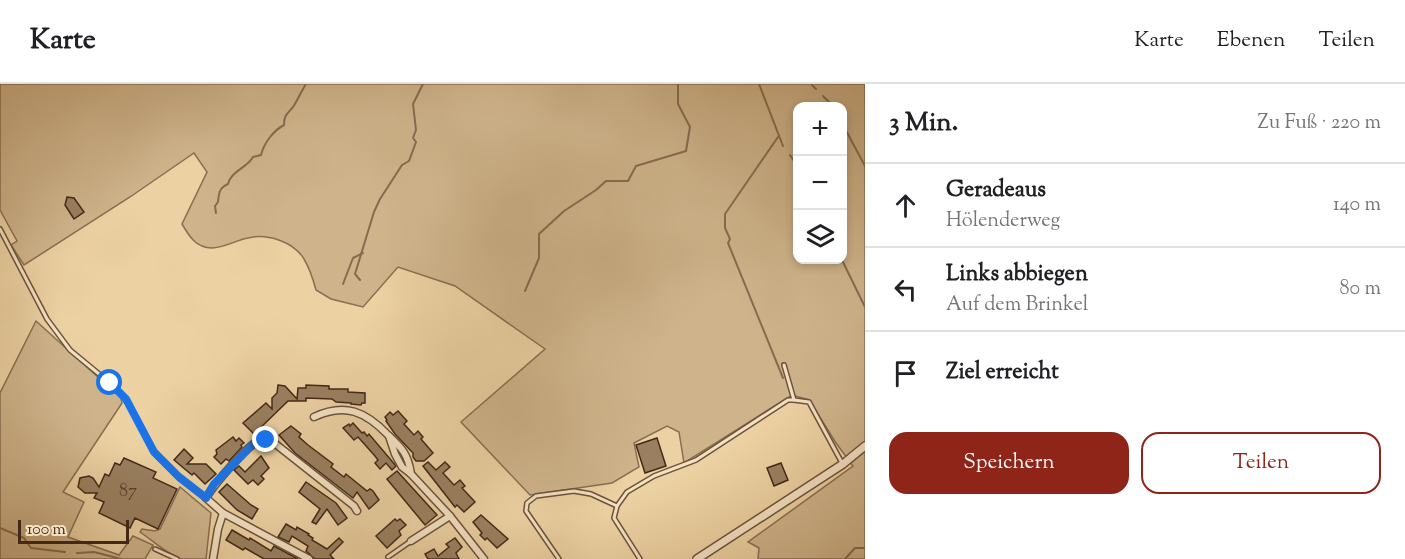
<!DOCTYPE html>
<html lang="de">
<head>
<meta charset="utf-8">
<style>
  :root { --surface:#fff; --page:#f2f2f2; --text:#202124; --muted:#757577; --line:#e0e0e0; --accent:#8f2418 }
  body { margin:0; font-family:"Sorts Mill Goudy",serif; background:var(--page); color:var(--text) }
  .controls { position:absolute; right:18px; top:18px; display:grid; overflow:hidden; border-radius:12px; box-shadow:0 3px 9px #0003 }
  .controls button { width:54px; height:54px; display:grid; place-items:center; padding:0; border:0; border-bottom:2px solid var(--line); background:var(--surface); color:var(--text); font:30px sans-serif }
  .scale { position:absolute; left:18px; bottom:15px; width:111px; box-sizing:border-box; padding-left:6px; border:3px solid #422918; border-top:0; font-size:16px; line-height:21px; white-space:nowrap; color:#422918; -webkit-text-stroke:4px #f3e1c3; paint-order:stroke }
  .stop { position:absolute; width:18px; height:18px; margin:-14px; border:4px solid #1a73e8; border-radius:50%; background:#fff }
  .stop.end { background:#1a73e8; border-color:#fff; box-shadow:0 2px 6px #0008 }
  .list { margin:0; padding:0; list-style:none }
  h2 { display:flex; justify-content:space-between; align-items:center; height:78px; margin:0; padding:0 24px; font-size:26px }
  h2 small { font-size:20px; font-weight:400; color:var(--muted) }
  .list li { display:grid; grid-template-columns:39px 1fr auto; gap:18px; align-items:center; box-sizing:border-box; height:84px; padding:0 24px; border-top:2px solid var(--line) }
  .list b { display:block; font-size:22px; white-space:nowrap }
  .list p { margin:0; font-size:20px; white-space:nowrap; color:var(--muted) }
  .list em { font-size:20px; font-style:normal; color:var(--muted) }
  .actions { display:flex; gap:12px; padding:18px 24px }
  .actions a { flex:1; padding:14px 0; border:2px solid var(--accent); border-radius:18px; text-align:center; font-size:21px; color:var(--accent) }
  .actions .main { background:var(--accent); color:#fff }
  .icon { flex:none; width:33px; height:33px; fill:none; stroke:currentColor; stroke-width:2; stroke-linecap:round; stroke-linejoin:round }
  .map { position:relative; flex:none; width:865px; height:475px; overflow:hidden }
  header { display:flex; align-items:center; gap:36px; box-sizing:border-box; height:84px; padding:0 30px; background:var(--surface); border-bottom:2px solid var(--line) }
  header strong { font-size:28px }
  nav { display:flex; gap:33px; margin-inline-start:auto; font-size:21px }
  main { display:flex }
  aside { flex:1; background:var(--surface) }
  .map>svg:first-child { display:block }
  .green { fill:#cfb48b; stroke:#886e52; stroke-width:1.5; fill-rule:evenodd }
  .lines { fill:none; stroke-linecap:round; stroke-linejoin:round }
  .stream { stroke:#856c4f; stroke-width:2 }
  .building { fill:#9a8060; stroke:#422918; stroke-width:1.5 }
  .service-casing { stroke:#6c533a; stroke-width:6 }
  .minor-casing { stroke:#6c533a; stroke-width:9 }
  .tertiary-casing { stroke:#6c533a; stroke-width:10 }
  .service { stroke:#f3e1c3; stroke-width:3 }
  .minor { stroke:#f3e1c3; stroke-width:6 }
  .tertiary { stroke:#f3e1c3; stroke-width:7 }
  .route { stroke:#1a73e8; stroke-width:8 }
  .labels { text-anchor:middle; stroke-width:4.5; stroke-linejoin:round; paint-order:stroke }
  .number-label { font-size:18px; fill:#583f2a }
</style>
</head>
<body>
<header>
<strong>Karte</strong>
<nav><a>Karte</a><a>Ebenen</a><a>Teilen</a></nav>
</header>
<main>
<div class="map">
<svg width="865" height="475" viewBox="0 0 865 475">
  <rect width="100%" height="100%" fill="#ecd1a2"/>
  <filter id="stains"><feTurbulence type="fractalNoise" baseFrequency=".00333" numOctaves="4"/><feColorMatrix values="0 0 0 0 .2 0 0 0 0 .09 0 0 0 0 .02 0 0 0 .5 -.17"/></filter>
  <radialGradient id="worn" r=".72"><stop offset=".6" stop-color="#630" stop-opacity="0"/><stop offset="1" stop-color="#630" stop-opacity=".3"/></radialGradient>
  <g class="green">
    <path d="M0,0H865V475H758L759,464L748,458L853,382L836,359L809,316L792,311L684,379L679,348L667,342L634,359L639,383L612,399L530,411L461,338L545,265L455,202L398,183L363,223L331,215L316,206C313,195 310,185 304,175C294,158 267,149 248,154C237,156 223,164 212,164C196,164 189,152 182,140L207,88L194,69L130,113L24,181L11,161L17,157L0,126ZM798,22H842V176H798Z"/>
    <polygon points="36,237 121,314 122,319 63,408 84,418 68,453 119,471 133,452 153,461 145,475 0,475 0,309"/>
    <path d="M180,403L211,429L206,475C198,475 189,475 181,475C168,471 152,456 140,448L142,445L155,447L160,445Z"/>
  </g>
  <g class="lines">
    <g class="stream">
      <polyline points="759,0 783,62"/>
      <polyline points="811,0 816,5"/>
      <polyline points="823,12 833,22"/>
      <polyline points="842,39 865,82"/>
      <polyline points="778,53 725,130 725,144 730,155 728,159 783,294"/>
      <polyline points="790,71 798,83"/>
      <path d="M216,129L215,122L218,118C219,109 219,104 228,100C231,87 247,84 253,73L261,71C264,59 273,47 284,41C284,31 287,30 293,23C296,19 302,6 306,0"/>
      <polyline points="842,176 865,223"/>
      <polyline points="360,196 355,190 374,128 380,115 402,81 409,77 416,58 413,54 416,46 413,20 423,0"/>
      <polyline points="343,200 353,174 363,169"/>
      <polyline points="525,207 539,174 539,150 564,127 596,106 606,97 628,97 636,82 686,67 690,43 678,20 678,0"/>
      <polyline points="0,444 24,454 31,464 65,468"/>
      <polyline points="77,469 94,468 121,475"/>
      <polyline points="845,475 855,464 865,464"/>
    </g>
  </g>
  <g class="building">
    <polygon points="67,113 74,114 84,128 74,135 65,121"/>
    <polygon points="278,301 285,302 297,315 298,304 306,304 306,301 329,302 329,305 348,305 348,308 365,309 365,319 362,319 361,321 351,320 351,319 336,318 332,315 306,314 306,317 288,317 254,350 243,339 266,319 272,325 272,314 277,309"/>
    <polygon points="398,327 407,337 404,340 414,351 418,347 423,353 421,355 433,369 424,377 416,377 413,373 413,369 395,350 386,337 387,336 385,333 390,328 393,331"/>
    <polygon points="353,339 362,349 364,348 367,352 369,350 396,382 392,386 386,379 380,385 375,379 378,376 375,372 358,353 354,356 343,344 349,340 350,342"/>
    <polygon points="291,342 301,350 299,353 308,361 333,380 331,383 344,393 346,390 367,407 370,405 373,407 379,416 369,425 357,408 353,414 295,369 279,351"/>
    <polygon points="233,353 236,357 239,354 244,359 241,361 242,363 229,377 226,375 221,380 214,373 217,370 216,366"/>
    <polygon points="657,354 666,382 645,389 636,361"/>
    <polygon points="184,365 193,374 187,380 206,380 216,390 205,400 194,389 192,391 174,376"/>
    <polygon points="261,372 269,384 261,392 264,395 258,401 253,396 248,400 234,386 239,382 245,388"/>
    <polygon points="124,374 156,388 153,394 177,405 158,445 135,434 130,444 99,429 104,418 94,414 97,409 85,409 78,403 80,394 89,392 93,394 99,403 105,390 109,392 115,379 120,381"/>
    <polygon points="428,378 436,386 445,378 450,383 443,389 454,401 460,396 465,402 462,404 475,418 464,428 457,421 455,423 423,382"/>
    <polygon points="781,379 788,396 774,402 767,384"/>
    <polygon points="397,387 437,431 425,441 387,395"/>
    <polygon points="306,398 336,419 347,434 338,441 327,425 316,440 312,438 320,425 299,408"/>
    <polygon points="227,400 251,421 258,425 252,435 237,426 219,408"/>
    <polygon points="481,431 508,455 497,464 487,454 485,456 480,451 482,449 473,438"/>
    <polygon points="395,435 397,437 400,435 406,441 399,447 401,451 387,464 376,452"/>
    <polygon points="286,440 296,446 297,443 309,450 308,451 313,454 312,456 327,465 339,454 343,458 330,471 334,475 315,475 306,467 308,462 292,452 289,458 278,453"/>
    <polygon points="232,446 249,456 250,454 271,467 274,462 298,475 264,475 245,464 243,466 226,456"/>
    <polygon points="455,454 462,463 456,469 459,475 428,475 425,470 434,465 438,472 449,463 446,460"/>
  </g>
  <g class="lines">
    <defs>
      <g id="service">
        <polyline points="0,145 47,235 70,266 110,299 126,315 154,367 179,393 205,413"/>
        <polyline points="784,281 794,316 809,318 842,379"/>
        <polyline points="155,465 177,475"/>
        <polyline points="388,473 411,457"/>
        <polyline points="559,475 526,427 527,419 536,412 574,407 591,410 617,422"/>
        <polyline points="640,475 614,434 617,422 627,408 654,392 696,376 788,316 794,316"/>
      </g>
      <g id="minor">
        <path d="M314,333C345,318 366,328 388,351C402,364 408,370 411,390"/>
        <polyline points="389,352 395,370 402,383 411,390 450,432 484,475"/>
        <polyline points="411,457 450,432"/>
        <polyline points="213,475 218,445 223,429"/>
        <path d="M309,475L223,429L206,414C213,402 247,361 259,357C264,356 268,357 273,358L354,422L357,427"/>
      </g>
      <polyline id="tertiary" points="697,475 843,380 865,362"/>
    </defs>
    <use href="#service" class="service-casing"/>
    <use href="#minor" class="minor-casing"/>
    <use href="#tertiary" class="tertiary-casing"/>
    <use href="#service" class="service"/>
    <use href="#minor" class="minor"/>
    <use href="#tertiary" class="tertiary"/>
  </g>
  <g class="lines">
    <polyline class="route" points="110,299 126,315 154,368 179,393 206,414 214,400 255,358 266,356"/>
  </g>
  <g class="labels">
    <g class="number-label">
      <text x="128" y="412">87</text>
    </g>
  </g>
  <rect width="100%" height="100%" filter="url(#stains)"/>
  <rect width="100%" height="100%" fill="url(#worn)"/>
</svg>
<div class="controls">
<button>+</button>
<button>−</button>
<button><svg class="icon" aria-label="layers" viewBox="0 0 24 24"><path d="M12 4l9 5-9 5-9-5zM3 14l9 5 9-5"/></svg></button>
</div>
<div class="scale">100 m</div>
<div class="stop" style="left:110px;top:299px"></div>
<div class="stop end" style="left:266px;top:356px"></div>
</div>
<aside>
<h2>3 Min.<small>Zu Fuß · 220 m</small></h2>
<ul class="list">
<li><svg class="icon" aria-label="ahead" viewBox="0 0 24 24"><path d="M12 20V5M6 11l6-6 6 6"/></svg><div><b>Geradeaus</b><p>Hölenderweg</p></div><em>140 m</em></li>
<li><svg class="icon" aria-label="left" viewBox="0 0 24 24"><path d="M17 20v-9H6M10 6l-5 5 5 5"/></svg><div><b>Links abbiegen</b><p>Auf dem Brinkel</p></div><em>80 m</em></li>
<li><svg class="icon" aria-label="arrive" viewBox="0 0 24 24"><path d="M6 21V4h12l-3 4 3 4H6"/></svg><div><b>Ziel erreicht</b></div></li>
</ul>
<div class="actions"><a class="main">Speichern</a><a>Teilen</a></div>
</aside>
</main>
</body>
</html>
